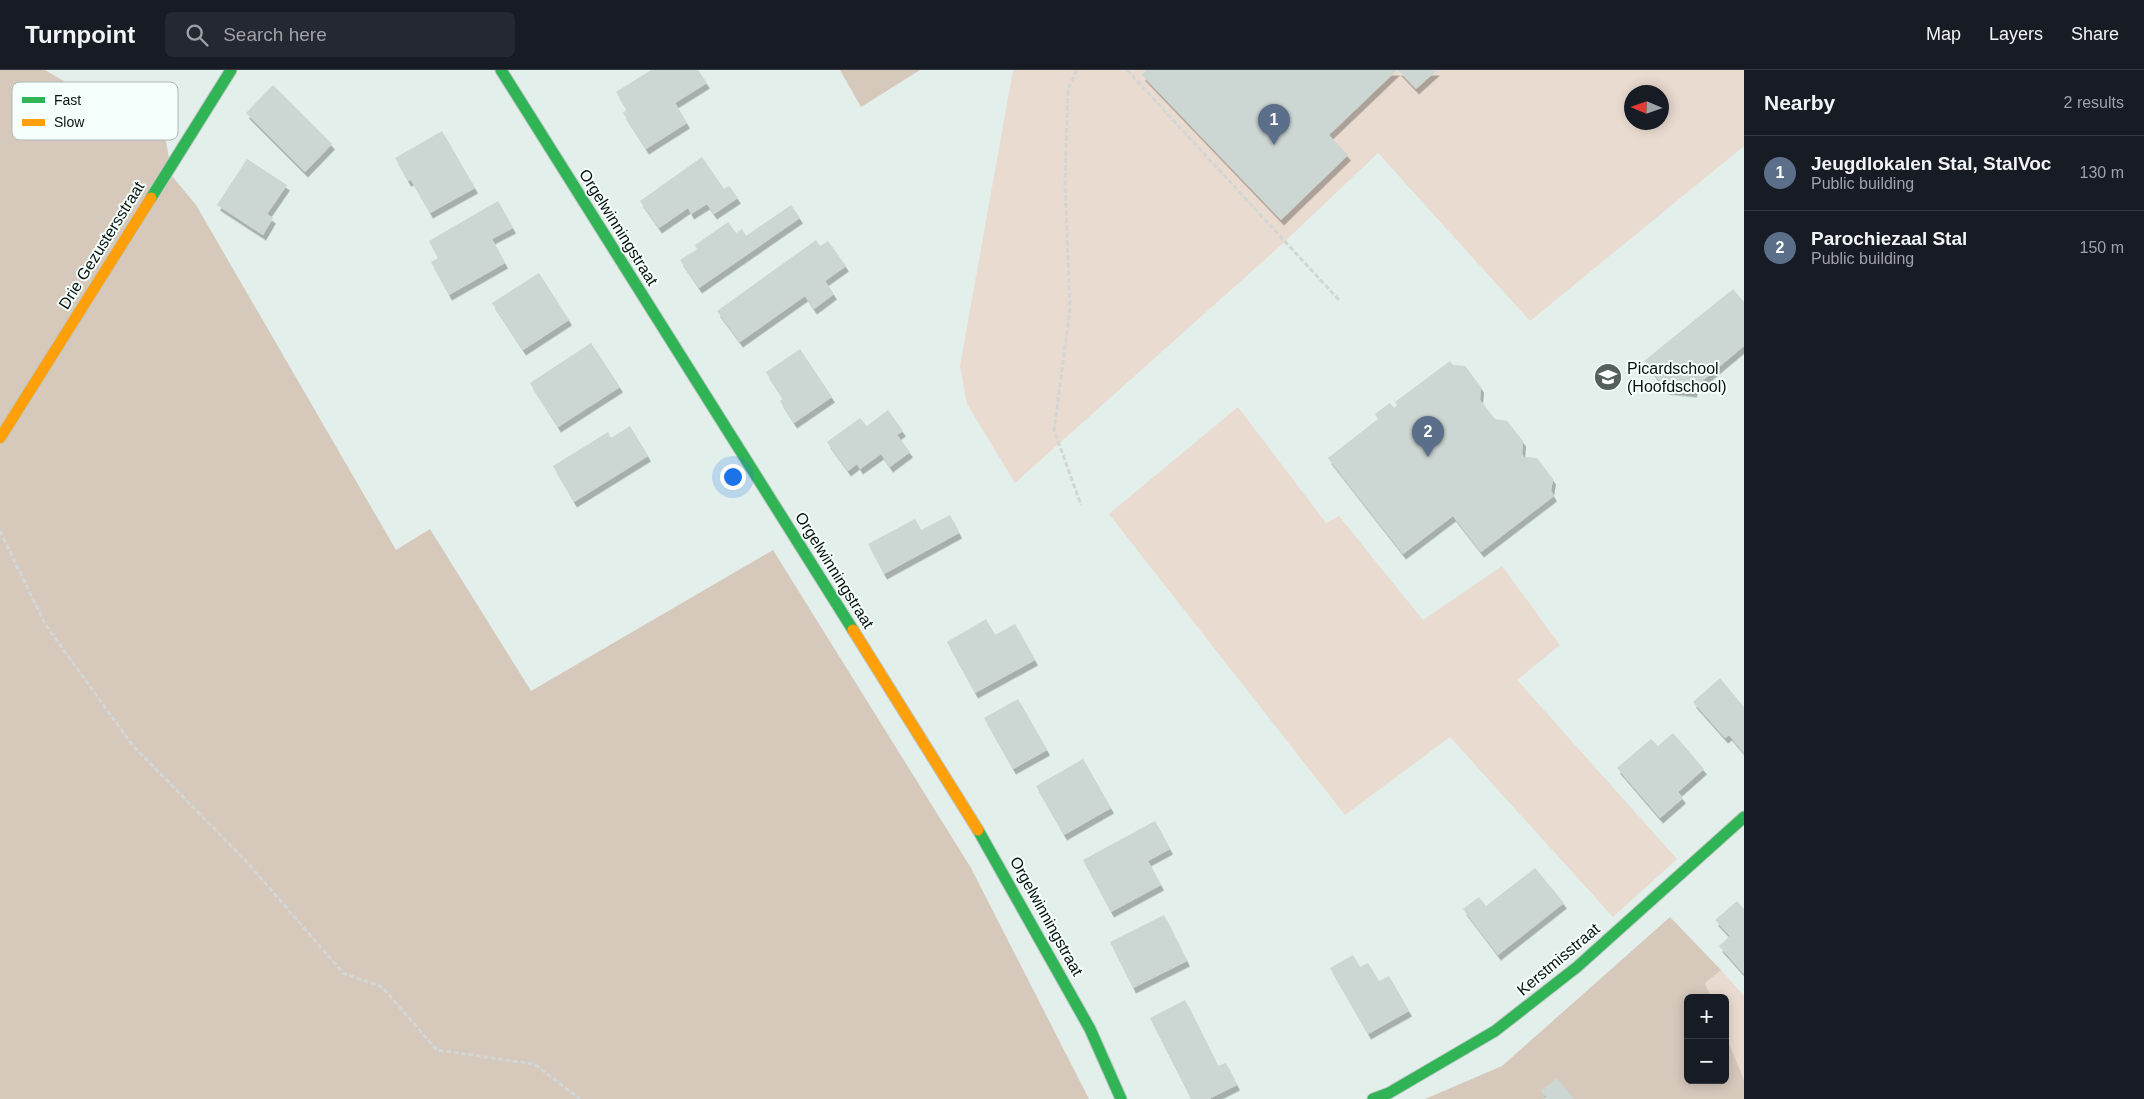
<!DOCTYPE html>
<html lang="en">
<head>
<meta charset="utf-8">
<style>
  :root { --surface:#171b24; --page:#242831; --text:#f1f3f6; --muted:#9ea1a6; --line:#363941; --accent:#abb0b1 }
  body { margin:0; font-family:Arial,sans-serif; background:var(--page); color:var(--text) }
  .controls { position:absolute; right:15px; bottom:15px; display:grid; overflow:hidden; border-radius:8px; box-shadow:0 2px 12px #0003 }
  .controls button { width:45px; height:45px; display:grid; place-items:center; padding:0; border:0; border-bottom:1px solid var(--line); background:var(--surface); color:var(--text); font:25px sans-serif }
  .compass { position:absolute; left:1624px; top:15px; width:45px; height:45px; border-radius:50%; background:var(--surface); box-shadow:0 2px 12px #0003; rotate:272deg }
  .you { position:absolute; left:732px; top:406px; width:18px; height:18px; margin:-12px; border:4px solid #fff; border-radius:50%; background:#1a73e8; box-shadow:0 0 0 8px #1a73e833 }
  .badge { display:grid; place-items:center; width:32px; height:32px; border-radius:50%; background:var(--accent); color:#fff; font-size:16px; font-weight:700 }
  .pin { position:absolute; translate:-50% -41px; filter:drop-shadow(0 1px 2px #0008) }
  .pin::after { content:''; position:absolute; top:26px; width:18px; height:15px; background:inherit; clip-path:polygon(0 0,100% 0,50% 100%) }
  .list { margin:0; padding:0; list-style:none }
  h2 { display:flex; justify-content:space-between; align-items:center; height:65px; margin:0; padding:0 20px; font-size:21px }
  h2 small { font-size:16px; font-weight:400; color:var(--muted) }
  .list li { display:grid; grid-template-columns:32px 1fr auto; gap:15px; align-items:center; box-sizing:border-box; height:75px; padding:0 20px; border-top:1px solid var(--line) }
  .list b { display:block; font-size:19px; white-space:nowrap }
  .list p { margin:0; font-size:16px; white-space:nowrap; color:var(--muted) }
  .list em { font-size:16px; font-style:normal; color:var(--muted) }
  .icon { flex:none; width:28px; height:28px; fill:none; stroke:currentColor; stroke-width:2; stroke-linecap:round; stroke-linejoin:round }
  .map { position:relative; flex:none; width:1744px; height:1029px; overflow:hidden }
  header { display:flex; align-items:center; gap:30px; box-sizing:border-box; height:70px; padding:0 25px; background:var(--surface); border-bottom:1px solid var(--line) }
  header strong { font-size:24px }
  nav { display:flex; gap:28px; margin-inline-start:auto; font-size:18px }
  .search { width:350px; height:45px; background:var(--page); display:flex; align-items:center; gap:12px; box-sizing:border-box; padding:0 18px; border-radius:8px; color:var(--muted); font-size:19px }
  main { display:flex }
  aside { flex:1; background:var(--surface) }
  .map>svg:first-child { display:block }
  .green { fill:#eadbd0; fill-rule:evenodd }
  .forest { fill:#d7c8bc }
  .building { fill:#ccd6d3; filter:url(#shadow) }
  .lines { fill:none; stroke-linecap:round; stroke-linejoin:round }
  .fast-casing { stroke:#bec8c5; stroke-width:13 }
  .slow-casing { stroke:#bec8c5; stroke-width:13 }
  .path { stroke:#d2d6d5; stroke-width:3; stroke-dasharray:5 2.5; stroke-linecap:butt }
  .fast { stroke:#30b455; stroke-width:11 }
  .slow { stroke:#ff9f0a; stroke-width:11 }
  .labels { text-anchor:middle; stroke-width:4; stroke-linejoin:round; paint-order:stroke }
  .street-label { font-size:16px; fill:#09120f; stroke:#f5fffb }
  .poi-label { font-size:16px; fill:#09120f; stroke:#f5fffb; text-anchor:start }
  .key { fill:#f5fffb; stroke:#aeb8b4; stroke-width:1 }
  .key-label { font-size:14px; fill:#09120f }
</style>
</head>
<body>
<header>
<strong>Turnpoint</strong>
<div class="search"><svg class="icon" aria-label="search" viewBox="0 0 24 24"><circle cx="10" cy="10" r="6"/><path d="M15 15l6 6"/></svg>Search here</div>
<nav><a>Map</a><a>Layers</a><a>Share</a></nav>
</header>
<main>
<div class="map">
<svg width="1744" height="1029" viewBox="0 0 1744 1029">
  <defs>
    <filter id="shadow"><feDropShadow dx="3" dy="5.5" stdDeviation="0" flood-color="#0004"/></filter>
  </defs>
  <rect width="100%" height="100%" fill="#e3efeb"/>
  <g class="green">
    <path d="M1013,0H1744V76L1530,251L1378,83L1279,177L1015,413L967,334L960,296ZM1632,22H1662V52H1632Z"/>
    <polygon points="1238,337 1326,453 1339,446 1423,550 1502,496 1560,575 1517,610 1677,789 1613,847 1450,667 1345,745 1109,444"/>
    <polygon points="1721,900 1744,926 1744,1010 1725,964 1725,928 1711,928 1705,913"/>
  </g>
  <g class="forest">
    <polygon points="0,0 45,0 166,71 172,106 196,135 396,480 430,459 531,621 773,480 971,798 1089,1029 0,1029"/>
    <polygon points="840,0 920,0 861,37"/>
    <polygon points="1670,847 1721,900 1705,913 1711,928 1688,928 1688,1010 1725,1010 1725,964 1744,1010 1744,1029 1425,1029 1502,996"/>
  </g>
  <g class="building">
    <polygon points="651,0 698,0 707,13 675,33 687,53 646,79 623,43 627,40 616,22"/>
    <polygon points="1146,0 1397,0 1329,65 1348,85 1281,150 1142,5"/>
    <polygon points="1398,0 1437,0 1416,19"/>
    <polygon points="273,15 332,74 305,102 246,43"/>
    <polygon points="442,61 475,118 430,143 411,110 408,111 395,88"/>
    <polygon points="702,87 724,119 729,116 738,128 714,144 707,134 691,144 688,138 659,158 640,131"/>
    <polygon points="247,89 287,115 267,144 273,148 263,165 217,135"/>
    <polygon points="498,131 513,158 492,169 505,193 449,225 431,192 438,188 429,171"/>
    <polygon points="791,135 800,148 699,218 680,190 697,179 695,175 728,152 736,163 742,159 746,166"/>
    <polygon points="816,170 820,176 828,171 846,196 825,211 834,224 814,239 805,226 740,272 717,241"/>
    <polygon points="539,203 569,250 523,280 492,233"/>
    <polygon points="1733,219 1744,232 1744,276 1695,317 1694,322 1666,319 1644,291"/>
    <polygon points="591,273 620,317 558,357 530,313"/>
    <polygon points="800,279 832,327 794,353 780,331 783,329 766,302"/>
    <polygon points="1450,291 1453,295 1465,296 1481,317 1480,330 1495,349 1507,351 1523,371 1522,384 1524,387 1537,388 1553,409 1551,421 1554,426 1481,482 1453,446 1403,484 1328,388 1378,349 1375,344 1390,333 1394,338 1397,335 1395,332"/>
    <polygon points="888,340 903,361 897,365 910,382 890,397 881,384 860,399 857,394 848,401 827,372 860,348 867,356"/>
    <polygon points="630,356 648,386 574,432 553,396 608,362 611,368"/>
    <polygon points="950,445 959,463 884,504 868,474 915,449 921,460"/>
    <polygon points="986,549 995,565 1015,554 1035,590 975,623 947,572"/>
    <polygon points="1720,608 1744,637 1744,683 1729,665 1725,668 1693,632"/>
    <polygon points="1018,629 1047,680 1013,699 984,648"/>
    <polygon points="1673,663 1704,699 1678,722 1683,728 1660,748 1617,698 1651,669 1658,676"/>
    <polygon points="1083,689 1111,738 1064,765 1036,716"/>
    <polygon points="1155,751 1170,779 1148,791 1161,815 1111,842 1083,790"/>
    <polygon points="1535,798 1564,833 1498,885 1463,839 1479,827 1486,836"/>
    <polygon points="1737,831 1744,839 1744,904 1719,876 1730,866 1715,850"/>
    <polygon points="1164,845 1187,891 1133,918 1110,872"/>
    <polygon points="1353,885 1360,897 1368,893 1379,911 1389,906 1409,941 1368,964 1330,898"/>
    <polygon points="1185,930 1218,996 1226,993 1237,1015 1209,1029 1191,1029 1150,948"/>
    <polygon points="1557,1008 1574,1029 1543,1029 1546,1027 1541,1021"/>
  </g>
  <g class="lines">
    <defs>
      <g id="fast">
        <polyline points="501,0 853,560"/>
        <polyline points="151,128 231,0"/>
        <polyline points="978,760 1090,959 1121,1029"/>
        <polyline points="1373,1029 1389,1023 1495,961 1577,897 1744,747"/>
      </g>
      <g id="slow">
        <polyline points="0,368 151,128"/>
        <polyline points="853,560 978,760"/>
      </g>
    </defs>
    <use href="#fast" class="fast-casing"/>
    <use href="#slow" class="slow-casing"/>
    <g class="path">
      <polyline points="1077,0 1068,19 1065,113 1070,239 1054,360 1081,435"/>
      <polyline points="1127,0 1339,230"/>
      <polyline points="0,461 45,554 133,676 246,791 343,903 382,917 437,980 534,994 580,1029"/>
    </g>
    <use href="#fast" class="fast"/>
    <use href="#slow" class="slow"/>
  </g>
  <defs>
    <symbol id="school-disc" viewBox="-11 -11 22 22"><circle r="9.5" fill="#555f5c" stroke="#f5fffb"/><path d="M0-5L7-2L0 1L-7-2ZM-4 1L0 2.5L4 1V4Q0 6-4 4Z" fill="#fff"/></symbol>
  </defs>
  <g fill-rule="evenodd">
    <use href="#school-disc" x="1592" y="291" width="32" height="32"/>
  </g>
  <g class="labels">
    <g class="street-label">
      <text transform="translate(619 157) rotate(58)" y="6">Orgelwinningstraat</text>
      <text transform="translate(101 175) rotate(-58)" y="6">Drie Gezustersstraat</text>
      <text transform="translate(835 500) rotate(58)" y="6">Orgelwinningstraat</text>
      <text transform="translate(1047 846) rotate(61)" y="6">Orgelwinningstraat</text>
      <text transform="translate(1558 889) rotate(-40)" y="6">Kerstmisstraat</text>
    </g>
    <g class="poi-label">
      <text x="1627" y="304">Picardschool<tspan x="1627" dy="18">(Hoofdschool)</tspan></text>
    </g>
  </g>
  <rect x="12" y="12" width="166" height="58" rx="8" class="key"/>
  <rect x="22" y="27" width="23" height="6" fill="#30b455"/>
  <rect x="22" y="49" width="23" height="7" fill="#ff9f0a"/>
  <g class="key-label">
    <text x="54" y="35">Fast</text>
    <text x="54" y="57">Slow</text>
  </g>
</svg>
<div class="controls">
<button>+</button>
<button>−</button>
</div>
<svg class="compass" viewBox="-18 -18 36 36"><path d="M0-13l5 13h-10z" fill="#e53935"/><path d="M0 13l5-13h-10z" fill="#9ea1a6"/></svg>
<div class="you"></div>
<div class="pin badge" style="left:1274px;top:75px;background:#5c6f8a">1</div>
<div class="pin badge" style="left:1428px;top:387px;background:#5c6f8a">2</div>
</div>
<aside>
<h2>Nearby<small>2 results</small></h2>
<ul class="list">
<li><span class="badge" style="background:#5c6f8a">1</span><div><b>Jeugdlokalen Stal, StalVoc</b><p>Public building</p></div><em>130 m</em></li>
<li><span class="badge" style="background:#5c6f8a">2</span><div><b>Parochiezaal Stal</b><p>Public building</p></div><em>150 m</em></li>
</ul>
</aside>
</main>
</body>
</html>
